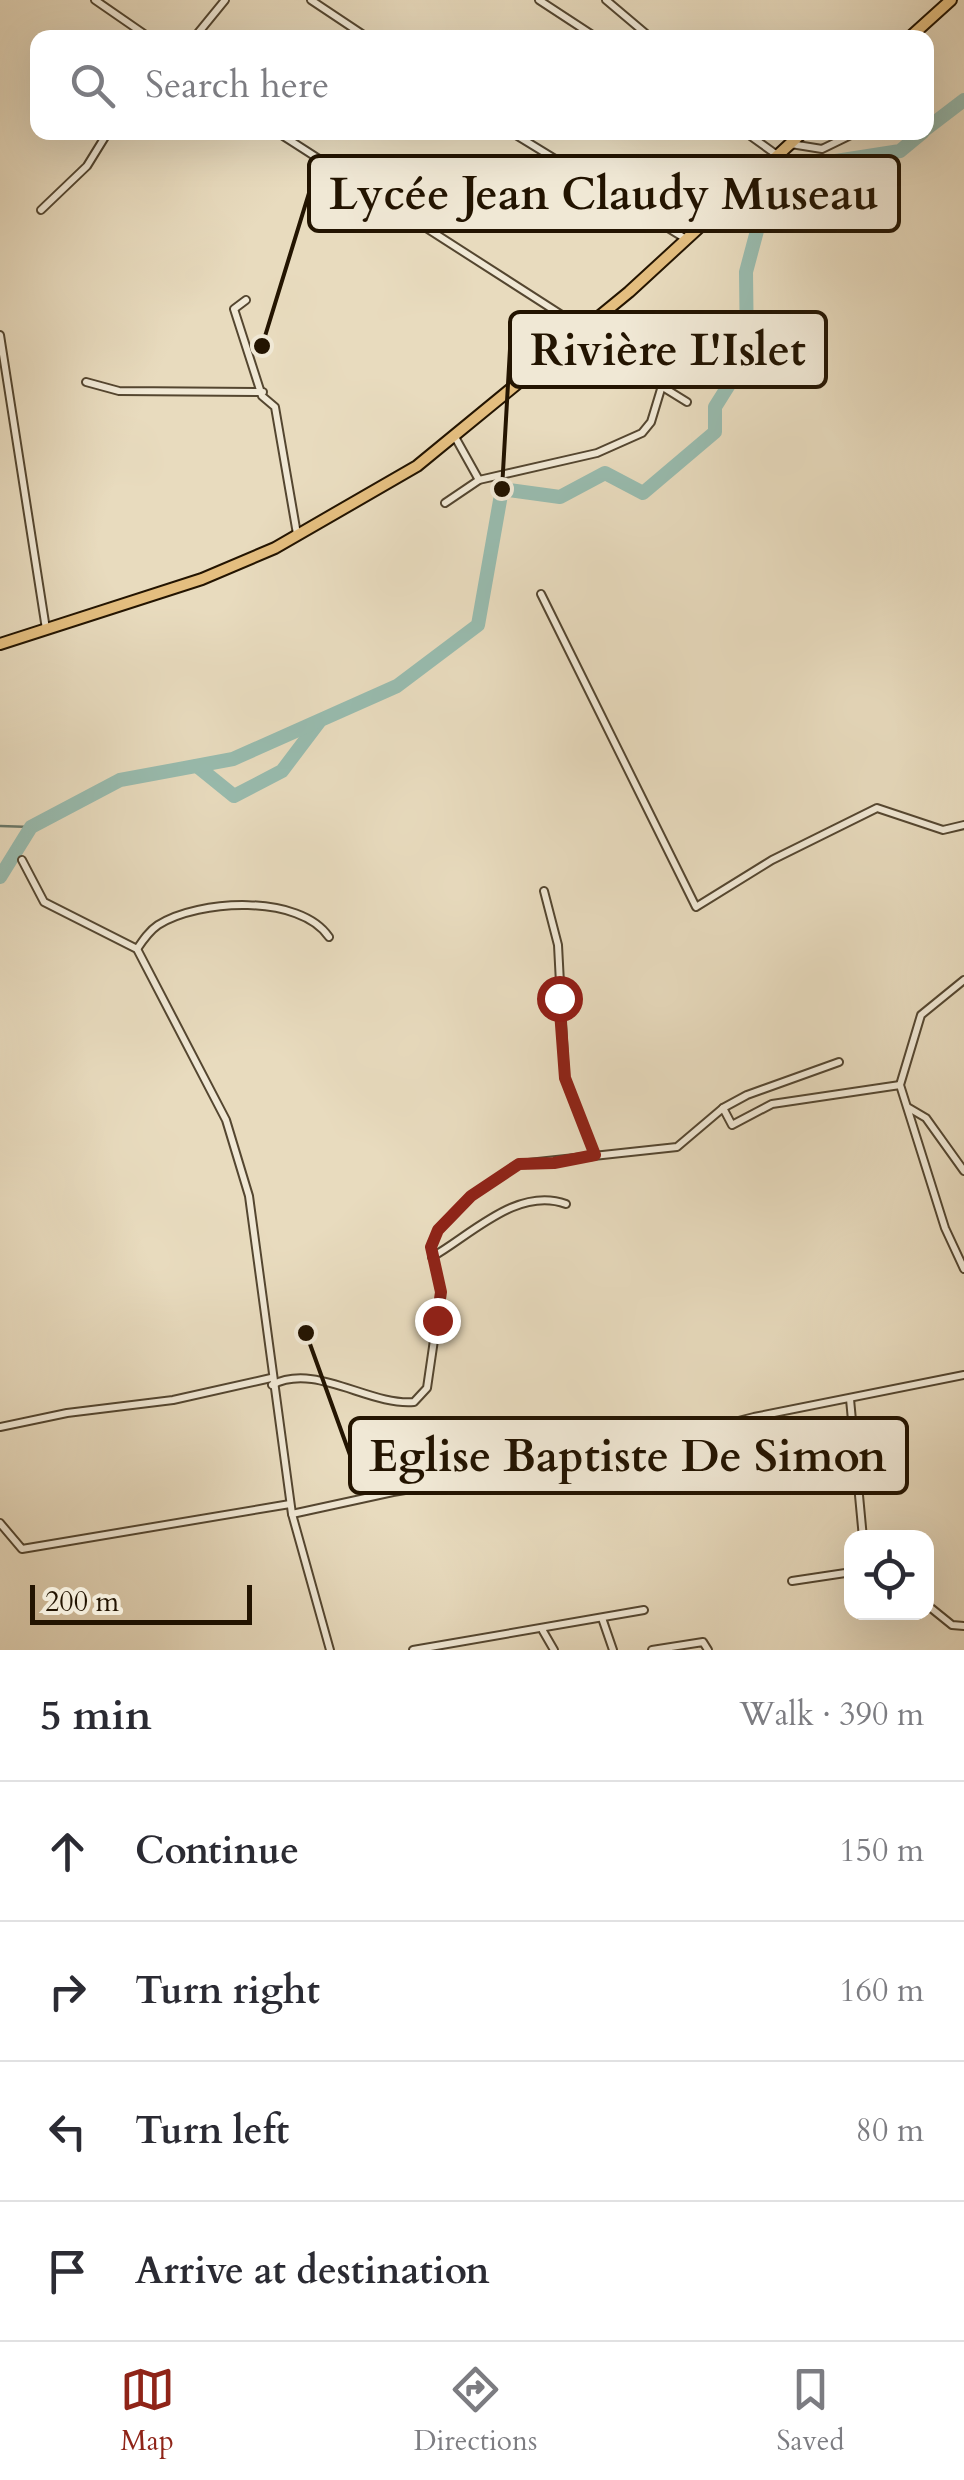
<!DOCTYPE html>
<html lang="en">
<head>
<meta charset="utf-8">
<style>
  :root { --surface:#fff; --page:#f7f7f7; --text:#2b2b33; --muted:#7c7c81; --line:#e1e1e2; --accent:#8f2418 }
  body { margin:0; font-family:Cardo,serif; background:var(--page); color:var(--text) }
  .controls { position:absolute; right:30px; bottom:30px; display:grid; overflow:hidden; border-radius:20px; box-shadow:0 10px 40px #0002 }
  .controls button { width:90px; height:90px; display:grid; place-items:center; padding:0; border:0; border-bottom:2px solid var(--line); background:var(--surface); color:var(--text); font:50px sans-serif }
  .scale { position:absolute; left:30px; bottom:25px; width:222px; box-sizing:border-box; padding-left:10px; border:5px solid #231401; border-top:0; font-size:28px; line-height:35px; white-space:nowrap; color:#231401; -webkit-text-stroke:8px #f0e8d5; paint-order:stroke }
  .stop { position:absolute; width:30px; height:30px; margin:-22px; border:8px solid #8f2418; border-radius:50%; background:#fff }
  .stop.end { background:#8f2418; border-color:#fff; box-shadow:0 2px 10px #0008 }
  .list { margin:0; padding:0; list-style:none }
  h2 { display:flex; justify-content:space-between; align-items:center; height:130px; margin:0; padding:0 40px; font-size:42px }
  h2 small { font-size:32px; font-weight:400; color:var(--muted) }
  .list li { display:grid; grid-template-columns:65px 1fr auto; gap:30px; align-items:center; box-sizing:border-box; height:140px; padding:0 40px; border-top:2px solid var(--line) }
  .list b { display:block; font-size:38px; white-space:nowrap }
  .list em { font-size:32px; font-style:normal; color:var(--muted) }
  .icon { flex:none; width:55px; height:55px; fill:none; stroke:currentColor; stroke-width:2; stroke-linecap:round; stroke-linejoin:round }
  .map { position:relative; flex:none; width:964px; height:1650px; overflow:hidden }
  .search { position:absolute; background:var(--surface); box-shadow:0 10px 40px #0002; left:30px; right:30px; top:30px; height:110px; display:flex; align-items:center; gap:25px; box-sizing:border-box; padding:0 35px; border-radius:20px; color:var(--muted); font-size:38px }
  .sheet { height:690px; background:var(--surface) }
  nav { display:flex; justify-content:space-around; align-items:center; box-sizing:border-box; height:140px; border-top:2px solid var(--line); background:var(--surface); font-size:28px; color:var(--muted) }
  nav a { display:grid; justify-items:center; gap:5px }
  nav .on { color:var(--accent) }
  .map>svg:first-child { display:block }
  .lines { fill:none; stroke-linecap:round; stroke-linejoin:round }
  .stream { stroke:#697869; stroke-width:2.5 }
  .river { stroke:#98bbae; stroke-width:14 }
  .street-casing { stroke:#544630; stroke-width:10 }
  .primary-casing { stroke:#231401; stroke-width:14 }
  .street { stroke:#f0e8d5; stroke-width:6 }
  .primary { stroke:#e4be7f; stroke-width:10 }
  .route { stroke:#8f2418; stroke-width:12 }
  .leader { fill:none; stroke:#231401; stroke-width:4 }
  .callout-dot { fill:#231401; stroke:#f0e8d5; stroke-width:4 }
  .callout { fill:#f0e8d5; stroke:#231401; stroke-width:4 }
  .callout-label { font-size:45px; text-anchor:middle; font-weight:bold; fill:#231401 }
</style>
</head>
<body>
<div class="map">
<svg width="964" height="1650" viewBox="0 0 964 1650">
  <rect width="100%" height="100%" fill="#e8dbbe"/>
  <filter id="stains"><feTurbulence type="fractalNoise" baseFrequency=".002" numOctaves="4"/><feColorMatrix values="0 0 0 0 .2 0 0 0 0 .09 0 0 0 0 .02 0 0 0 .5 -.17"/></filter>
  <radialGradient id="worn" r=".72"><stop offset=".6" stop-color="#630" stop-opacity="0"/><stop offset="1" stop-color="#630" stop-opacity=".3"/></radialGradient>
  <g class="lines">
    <polyline class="stream" points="0,826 31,827"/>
    <g class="river">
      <polyline points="926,129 964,100"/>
      <polyline points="197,766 234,796 282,771 319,722"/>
      <polyline points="0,877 31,827 120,780 233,759 397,686 478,625 502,489 560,497 605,473 643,493 715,432 715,407 747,356 746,272 762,212 823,163 900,151 923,132"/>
    </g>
    <defs>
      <g id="street">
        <polyline points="95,0 150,38"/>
        <polyline points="311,0 368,38"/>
        <polyline points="539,0 597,38"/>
        <polyline points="606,0 651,38"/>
        <polyline points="194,38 225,0"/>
        <polyline points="277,132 585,330 619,360 687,402"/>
        <polyline points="511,132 686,239"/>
        <polyline points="745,132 777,155"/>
        <polyline points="791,144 822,149 857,132"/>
        <polyline points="41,210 87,166 108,132"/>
        <polyline points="246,300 234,309 262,396 275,407 297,534"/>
        <polyline points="0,335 46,629"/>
        <polyline points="86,382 119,391 263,392"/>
        <polyline points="455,437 479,480"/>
        <polyline points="445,503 479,480 597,453 642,433 651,422 661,389"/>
        <polyline points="541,594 696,907 772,860 877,808 943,830 964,825"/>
        <polyline points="22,860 44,902 137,949 226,1120 249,1196 292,1514 330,1650"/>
        <polyline points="544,891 558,945 565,1078 595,1155"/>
        <path d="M137,949C143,940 149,931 158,925C199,899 300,894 329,937"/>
        <polyline points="964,980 921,1015 900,1085 945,1228 964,1269"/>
        <polyline points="723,1108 732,1125 772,1104 900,1085"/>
        <polyline points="909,1108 926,1118 964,1171"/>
        <path d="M432,1257C470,1236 517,1186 566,1204"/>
        <path d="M272,1385C315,1362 369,1406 414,1402L427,1388L441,1292L431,1247L438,1230L471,1196L519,1164L677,1147L723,1108L747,1095L839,1062"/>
        <polyline points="850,1399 863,1538"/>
        <polyline points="0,1427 67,1413 173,1400 271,1378"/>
        <polyline points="292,1514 393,1492 581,1461 754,1417 964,1375"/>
        <polyline points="0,1523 22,1549 290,1504"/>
        <polyline points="792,1581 852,1572"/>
        <polyline points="926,1604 952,1625 964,1626"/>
        <polyline points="602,1618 613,1650"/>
        <polyline points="543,1631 554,1650"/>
        <polyline points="413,1650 644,1610"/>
        <polyline points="652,1650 703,1642 708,1650"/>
      </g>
      <g id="primary">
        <polyline points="909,38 951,0"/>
        <polyline points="0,644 202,579 275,548 417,466 629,292 803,132"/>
      </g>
    </defs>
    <use href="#street" class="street-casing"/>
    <use href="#primary" class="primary-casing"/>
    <use href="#street" class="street"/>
    <use href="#primary" class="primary"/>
  </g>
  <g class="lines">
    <polyline class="route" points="437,1320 441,1292 431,1247 438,1230 471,1196 519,1164 554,1163 595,1155 565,1078 559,998"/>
  </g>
  <path class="leader" d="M262 346L309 193M502 489L510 349M306 1333L350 1455"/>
  <g class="callout-dot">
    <circle cx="262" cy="346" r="10"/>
    <circle cx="502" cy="489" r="10"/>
    <circle cx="306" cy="1333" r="10"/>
  </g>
  <g class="callout">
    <rect x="309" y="156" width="590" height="75" rx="10"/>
    <rect x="510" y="312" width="316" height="75" rx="10"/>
    <rect x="350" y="1418" width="557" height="75" rx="10"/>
  </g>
  <g class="callout-label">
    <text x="604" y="209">Lycée Jean Claudy Museau</text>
    <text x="668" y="365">Rivière L'Islet</text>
    <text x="628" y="1471">Eglise Baptiste De Simon</text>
  </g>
  <rect width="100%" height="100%" filter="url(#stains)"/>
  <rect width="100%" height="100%" fill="url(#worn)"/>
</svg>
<div class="controls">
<button><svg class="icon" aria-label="locate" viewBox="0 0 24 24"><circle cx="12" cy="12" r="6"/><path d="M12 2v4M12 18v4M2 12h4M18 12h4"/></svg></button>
</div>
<div class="scale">200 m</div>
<div class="stop" style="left:559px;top:998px"></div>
<div class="stop end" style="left:437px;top:1320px"></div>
<div class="search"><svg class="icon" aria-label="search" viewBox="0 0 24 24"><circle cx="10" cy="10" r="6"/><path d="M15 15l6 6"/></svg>Search here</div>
</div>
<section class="sheet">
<h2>5 min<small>Walk · 390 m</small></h2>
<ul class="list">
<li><svg class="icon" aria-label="ahead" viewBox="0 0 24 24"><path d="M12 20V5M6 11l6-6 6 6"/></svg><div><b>Continue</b></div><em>150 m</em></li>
<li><svg class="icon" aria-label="right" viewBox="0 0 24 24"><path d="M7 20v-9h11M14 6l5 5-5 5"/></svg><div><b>Turn right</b></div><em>160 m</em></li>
<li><svg class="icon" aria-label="left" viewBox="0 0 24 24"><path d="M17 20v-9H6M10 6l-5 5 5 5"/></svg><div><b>Turn left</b></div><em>80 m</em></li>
<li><svg class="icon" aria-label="arrive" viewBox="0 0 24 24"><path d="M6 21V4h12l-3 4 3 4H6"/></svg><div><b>Arrive at destination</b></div></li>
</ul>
</section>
<nav>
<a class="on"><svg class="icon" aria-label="map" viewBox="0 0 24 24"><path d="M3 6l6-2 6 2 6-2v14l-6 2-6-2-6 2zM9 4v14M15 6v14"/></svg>Map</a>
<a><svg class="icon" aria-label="directions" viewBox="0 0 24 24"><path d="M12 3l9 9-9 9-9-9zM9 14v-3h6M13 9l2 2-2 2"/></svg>Directions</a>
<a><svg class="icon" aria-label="saved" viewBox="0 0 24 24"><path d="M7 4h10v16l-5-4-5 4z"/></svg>Saved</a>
</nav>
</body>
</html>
